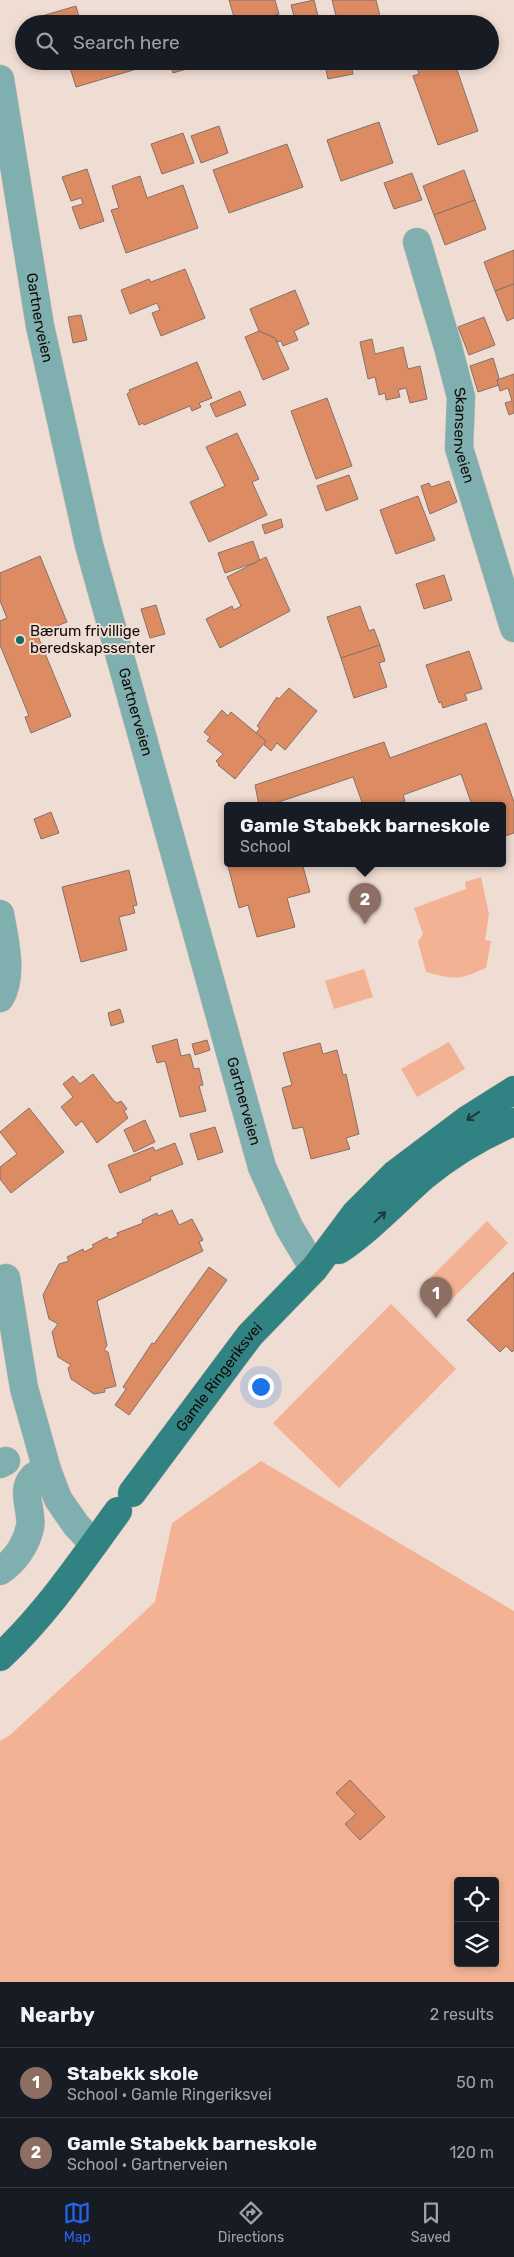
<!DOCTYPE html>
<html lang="en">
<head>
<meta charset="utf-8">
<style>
  :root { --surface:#171b24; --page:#20242c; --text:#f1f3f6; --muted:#9ea1a6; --line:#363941; --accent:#2563eb }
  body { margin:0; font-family:Rubik,sans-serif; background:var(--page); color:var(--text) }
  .controls { position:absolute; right:15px; bottom:15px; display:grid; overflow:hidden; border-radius:5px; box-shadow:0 2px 8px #0003 }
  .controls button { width:45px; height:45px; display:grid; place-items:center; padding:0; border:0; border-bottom:1px solid var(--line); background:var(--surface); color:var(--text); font:25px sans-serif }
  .you { position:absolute; left:260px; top:1386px; width:18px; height:18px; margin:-12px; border:4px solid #fff; border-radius:50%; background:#1a73e8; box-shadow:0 0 0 8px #1a73e833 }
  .badge { display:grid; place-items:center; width:32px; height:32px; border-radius:50%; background:var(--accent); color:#fff; font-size:16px; font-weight:700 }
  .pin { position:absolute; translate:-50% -41px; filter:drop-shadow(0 1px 2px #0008) }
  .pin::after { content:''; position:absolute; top:26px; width:18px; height:15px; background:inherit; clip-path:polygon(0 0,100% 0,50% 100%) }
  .popup { position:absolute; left:224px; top:802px; width:282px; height:65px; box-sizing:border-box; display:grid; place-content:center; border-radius:5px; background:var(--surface); filter:drop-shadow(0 1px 4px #0005); font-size:16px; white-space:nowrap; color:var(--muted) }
  .popup b { font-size:19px; color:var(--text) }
  .popup::after { content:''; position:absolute; left:50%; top:100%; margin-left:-10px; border:10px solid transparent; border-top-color:var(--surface) }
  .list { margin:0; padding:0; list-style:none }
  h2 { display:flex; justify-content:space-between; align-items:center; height:65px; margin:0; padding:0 20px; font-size:21px }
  h2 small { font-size:16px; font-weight:400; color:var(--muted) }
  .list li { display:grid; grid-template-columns:32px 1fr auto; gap:15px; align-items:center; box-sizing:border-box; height:70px; padding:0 20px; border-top:1px solid var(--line) }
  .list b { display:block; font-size:19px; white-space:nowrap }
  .list p { margin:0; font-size:16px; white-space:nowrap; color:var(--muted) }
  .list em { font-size:16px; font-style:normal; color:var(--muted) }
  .icon { flex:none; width:28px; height:28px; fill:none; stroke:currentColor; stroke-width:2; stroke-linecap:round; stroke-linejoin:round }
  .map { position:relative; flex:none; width:514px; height:1982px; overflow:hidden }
  .search { position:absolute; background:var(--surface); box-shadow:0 2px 8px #0003; left:15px; right:15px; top:15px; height:55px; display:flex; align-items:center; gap:12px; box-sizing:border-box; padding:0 18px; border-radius:28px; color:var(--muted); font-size:19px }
  .sheet { height:205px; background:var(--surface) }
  nav { display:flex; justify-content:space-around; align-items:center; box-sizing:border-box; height:70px; border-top:1px solid var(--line); background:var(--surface); font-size:14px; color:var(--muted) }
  nav a { display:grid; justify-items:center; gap:2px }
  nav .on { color:var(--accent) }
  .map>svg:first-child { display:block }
  .green { fill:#f3b293; fill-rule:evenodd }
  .building { fill:#dd8b62; stroke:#84726a }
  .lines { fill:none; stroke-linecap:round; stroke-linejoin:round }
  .minor-casing { stroke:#cbbab2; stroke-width:29 }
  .major-casing { stroke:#cbbab2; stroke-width:29 }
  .minor { stroke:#7fb0af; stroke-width:28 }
  .major { stroke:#308382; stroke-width:28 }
  .oneway { stroke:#1d3a39 }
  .poi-dot { fill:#196767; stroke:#efdcd2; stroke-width:2 }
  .labels { text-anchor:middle; stroke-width:4; stroke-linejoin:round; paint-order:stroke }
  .street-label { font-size:15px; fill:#110a08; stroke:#efdcd2 }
  .poi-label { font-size:15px; fill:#110a08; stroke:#efdcd2; text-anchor:start }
</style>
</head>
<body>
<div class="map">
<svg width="514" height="1982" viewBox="0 0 514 1982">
  <rect width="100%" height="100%" fill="#efdcd2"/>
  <g class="green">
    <path d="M481,877L489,914L485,940L491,941L486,968C458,980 456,980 426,972L418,942L423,934L414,908L466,889L465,882Z"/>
    <polygon points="364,969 373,997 334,1009 325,981"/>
    <polygon points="449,1042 465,1069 417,1097 401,1069"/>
    <polygon points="487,1221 508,1243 449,1302 427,1281"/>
    <polygon points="391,1304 456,1369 339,1488 273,1423"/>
    <path d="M261,1461L514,1611V1982H0V1741L10,1735L155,1602L172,1523ZM458,1881H495V1963H458Z"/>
  </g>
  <g class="building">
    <polygon points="229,0 275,0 279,14 243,24 236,24"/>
    <polygon points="314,0 320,24 296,24 291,5"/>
    <polygon points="332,0 376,0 382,24 338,24"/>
    <polygon points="76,6 81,24 37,24 35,18"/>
    <polygon points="68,61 138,61 140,68 76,87"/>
    <polygon points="169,61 205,61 206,63 173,73"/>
    <polygon points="340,61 350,61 353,74 328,79 325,65"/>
    <polygon points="423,61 454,61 478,131 438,145 413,76 419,74 416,64"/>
    <polygon points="379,122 393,163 341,181 327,140"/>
    <polygon points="219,126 228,153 201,163 191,136"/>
    <polygon points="183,133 194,163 162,174 151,144"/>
    <polygon points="287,144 303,187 229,213 213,170"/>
    <polygon points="87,169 104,221 80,229 72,207 83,204 81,198 71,201 62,177"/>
    <polygon points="464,170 475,200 434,215 423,186"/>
    <polygon points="412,173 422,200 394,209 384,183"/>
    <polygon points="140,176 147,198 183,185 198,228 126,253 111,210 119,208 112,186"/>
    <polygon points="475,200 486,229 445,245 434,215"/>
    <polygon points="514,250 514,284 495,291 484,262"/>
    <polygon points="185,269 205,318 161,336 152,313 160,310 157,303 130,314 121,290 149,279 151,282"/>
    <polygon points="514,284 514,318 507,321 495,291"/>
    <polygon points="295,290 309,324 294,331 298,340 283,346 281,341 277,342 275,338 259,331 250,309"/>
    <polygon points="81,315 87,340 73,343 68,317"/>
    <polygon points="484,317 495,345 469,355 458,327"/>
    <polygon points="259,331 275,338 289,369 263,380 245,337"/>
    <polygon points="372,339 375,354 403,347 408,369 420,366 427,399 410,403 406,388 398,390 400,397 386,400 385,393 379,395 375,377 368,379 360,342"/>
    <polygon points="493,358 499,378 497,380 499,385 478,392 470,366"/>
    <polygon points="197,362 212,398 199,403 201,407 192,411 190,406 144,425 143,423 139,425 127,394 130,392 129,390"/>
    <polygon points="514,374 514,413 509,415 505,403 512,401 508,388 500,391 497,380"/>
    <polygon points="240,391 246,405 216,417 210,404"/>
    <polygon points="327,398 352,466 316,479 291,411"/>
    <polygon points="237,433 259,479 252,482 267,515 209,542 190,502 225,486 206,447"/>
    <polygon points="349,475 358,499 326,511 317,486"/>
    <polygon points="449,481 457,502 430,514 421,486 429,483 431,487"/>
    <polygon points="418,496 435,540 396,554 380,510"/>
    <polygon points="281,519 283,527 265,534 262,525"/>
    <polygon points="253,541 260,561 225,573 218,553"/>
    <polygon points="40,556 67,622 37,634 71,716 31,733 25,717 29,716 0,645 0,621 7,618 0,601 0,573"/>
    <polygon points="266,557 290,611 220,648 206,619 232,606 234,610 241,606 227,577"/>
    <polygon points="444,575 452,600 424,609 416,584"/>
    <polygon points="156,605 165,634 150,638 141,609"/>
    <polygon points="360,606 369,631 374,629 380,645 341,658 327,617"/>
    <polygon points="380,645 385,661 379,663 387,687 354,698 341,658"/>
    <polygon points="469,651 482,689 465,694 467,700 443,708 441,702 439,703 426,665"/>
    <polygon points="289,688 317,711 285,750 277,743 271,751 264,745 266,741 256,733 260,728 257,726 277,697 279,699"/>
    <polygon points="222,710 228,716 231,712 266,741 235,779 218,765 219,764 216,761 223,754 207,741 210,737 204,732"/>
    <polygon points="486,723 514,802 514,833 502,837 502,805 472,805 461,774 403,795 405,801 392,805 363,805 353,777 270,805 259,805 255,785 384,742 390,758"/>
    <polygon points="51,812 59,833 41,839 34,819"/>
    <polygon points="237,863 302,863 310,892 287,898 295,927 257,937 248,905 239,908 228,866"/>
    <polygon points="129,870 137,905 133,906 135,913 119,917 127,950 81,962 62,887"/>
    <polygon points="120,1009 124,1022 111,1026 108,1013"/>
    <polygon points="177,1039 181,1056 190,1054 194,1069 199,1068 203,1085 199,1086 206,1111 180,1117 165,1061 157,1063 152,1046"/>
    <polygon points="207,1040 210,1050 195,1055 192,1044"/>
    <polygon points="320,1043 323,1054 337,1050 343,1075 346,1074 359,1134 346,1138 350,1149 311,1159 303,1127 293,1129 282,1088 292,1085 283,1053"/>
    <polygon points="93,1074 114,1101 117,1103 121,1101 127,1109 124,1111 128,1118 97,1143 82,1121 76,1126 61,1107 73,1097 63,1084 73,1076 80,1084"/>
    <polygon points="29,1108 64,1152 11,1193 0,1179 0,1167 17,1154 0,1132"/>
    <polygon points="145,1120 155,1142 134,1152 124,1130"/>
    <polygon points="215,1127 223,1152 198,1160 190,1134"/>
    <polygon points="175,1143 183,1164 150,1177 151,1180 120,1193 108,1165 153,1147 155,1151"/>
    <polygon points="172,1210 179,1225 192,1219 203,1240 199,1242 203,1251 97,1301 107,1345 104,1350 108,1352 116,1386 104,1389 105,1392 94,1394 71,1379 68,1368 71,1365 58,1357 52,1332 58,1324 49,1319 43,1295 59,1264 69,1261 67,1257 83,1249 84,1252 94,1247 92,1245 107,1237 109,1240 118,1236 117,1233 143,1223 142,1220 157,1213 158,1216"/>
    <polygon points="209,1267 227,1280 129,1415 115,1405 126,1389 123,1387 152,1343 154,1344"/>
    <polygon points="514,1272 514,1350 512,1352 506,1346 500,1352 467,1320"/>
    <polygon points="350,1780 385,1817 360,1840 345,1824 356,1814 336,1793"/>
  </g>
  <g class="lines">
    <defs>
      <g id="minor">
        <path id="s1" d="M0,79L40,326L89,545L262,1167L289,1227L314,1269"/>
        <path id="s2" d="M417,242L448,347L461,397L459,448L514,628"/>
        <path d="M0,914C4,937 14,976 0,998"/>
        <polyline points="6,1278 24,1388 47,1470 58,1499 76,1525 94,1544"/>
        <polyline points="0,1464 6,1461"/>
        <path d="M0,1571C15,1561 26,1545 30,1527C33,1511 20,1491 33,1477C37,1474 43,1472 47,1470"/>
      </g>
      <g id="major">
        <path d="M339,1250C370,1229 395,1202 423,1177C451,1154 481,1136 514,1122"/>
        <path id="s3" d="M132,1493L250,1335L314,1269L355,1214L395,1174L468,1119L514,1090"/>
        <path d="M0,1657C46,1614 81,1562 118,1511"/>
      </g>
    </defs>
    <use href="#minor" class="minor-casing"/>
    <use href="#major" class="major-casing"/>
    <use href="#minor" class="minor"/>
    <use href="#major" class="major"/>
  </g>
  <defs><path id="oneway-shaft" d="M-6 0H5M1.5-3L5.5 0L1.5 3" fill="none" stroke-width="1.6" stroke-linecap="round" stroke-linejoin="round" transform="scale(1.25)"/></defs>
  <g class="oneway">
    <use href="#oneway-shaft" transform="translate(473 1116) rotate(147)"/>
    <use href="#oneway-shaft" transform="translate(380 1217) rotate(-43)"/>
  </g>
  <circle class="poi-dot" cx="20" cy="640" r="5"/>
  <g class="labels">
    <g class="street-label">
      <text dy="5" stroke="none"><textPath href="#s1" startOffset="242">Gartnerveien</textPath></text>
      <text dy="5" stroke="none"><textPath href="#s2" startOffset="200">Skansenveien</textPath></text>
      <text dy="5" stroke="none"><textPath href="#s1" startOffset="648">Gartnerveien</textPath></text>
      <text dy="5" stroke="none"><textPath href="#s1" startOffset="1052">Gartnerveien</textPath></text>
      <text dy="5" stroke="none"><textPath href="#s3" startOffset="145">Gamle Ringeriksvei</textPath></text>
    </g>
    <g class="poi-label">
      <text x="30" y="636">Bærum frivillige<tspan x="30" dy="17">beredskapssenter</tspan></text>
    </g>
  </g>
</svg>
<div class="controls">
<button><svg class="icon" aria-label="locate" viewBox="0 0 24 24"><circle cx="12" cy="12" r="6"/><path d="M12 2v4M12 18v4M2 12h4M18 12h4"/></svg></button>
<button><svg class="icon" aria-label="layers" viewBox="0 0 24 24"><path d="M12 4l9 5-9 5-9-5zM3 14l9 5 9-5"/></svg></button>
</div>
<div class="you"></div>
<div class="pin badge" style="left:436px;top:1318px;background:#8d6e63">1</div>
<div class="pin badge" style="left:365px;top:924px;background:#8d6e63">2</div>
<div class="popup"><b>Gamle Stabekk barneskole</b>School</div>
<div class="search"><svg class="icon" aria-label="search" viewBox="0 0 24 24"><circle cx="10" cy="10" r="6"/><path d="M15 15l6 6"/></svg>Search here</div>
</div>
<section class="sheet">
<h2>Nearby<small>2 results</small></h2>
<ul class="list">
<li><span class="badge" style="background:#8d6e63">1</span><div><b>Stabekk skole</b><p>School · Gamle Ringeriksvei</p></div><em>50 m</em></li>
<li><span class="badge" style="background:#8d6e63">2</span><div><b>Gamle Stabekk barneskole</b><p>School · Gartnerveien</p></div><em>120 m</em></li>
</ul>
</section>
<nav>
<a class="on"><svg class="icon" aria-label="map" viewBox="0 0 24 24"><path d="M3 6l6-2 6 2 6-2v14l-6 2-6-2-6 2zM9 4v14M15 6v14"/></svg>Map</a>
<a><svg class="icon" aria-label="directions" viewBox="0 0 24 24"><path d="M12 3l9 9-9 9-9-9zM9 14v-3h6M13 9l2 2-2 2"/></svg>Directions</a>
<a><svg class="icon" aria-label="saved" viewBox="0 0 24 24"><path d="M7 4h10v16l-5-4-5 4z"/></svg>Saved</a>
</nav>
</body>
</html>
